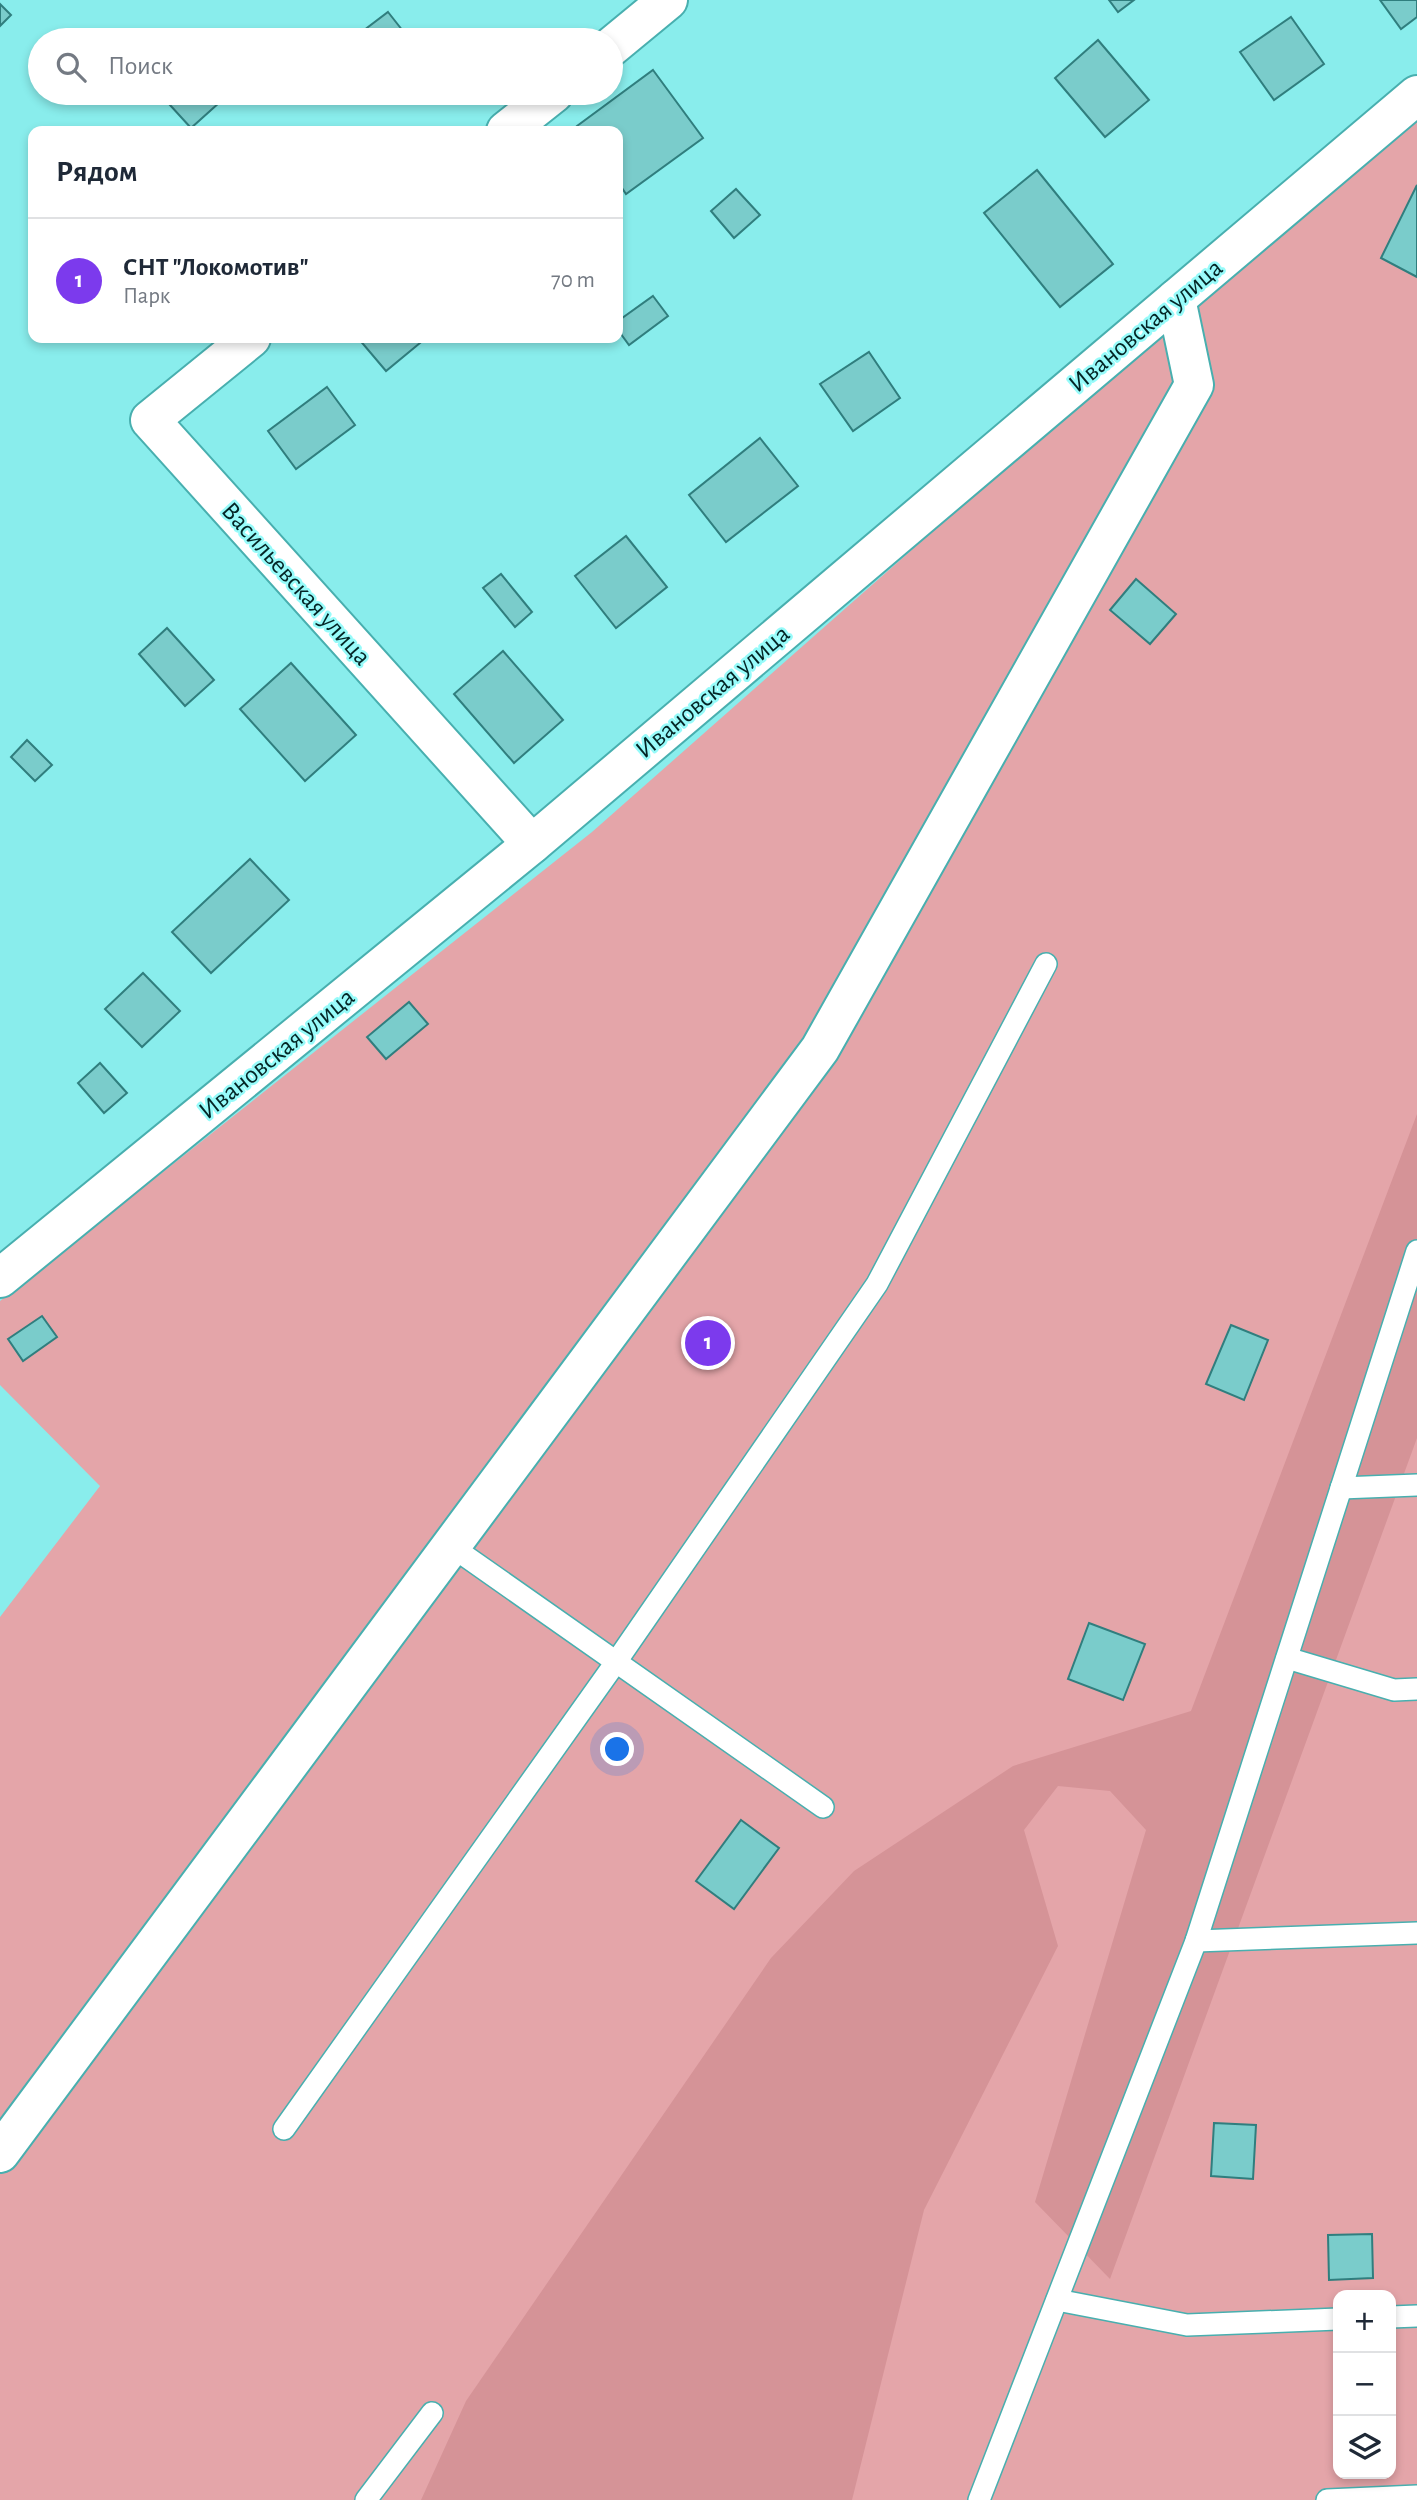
<!DOCTYPE html>
<html lang="ru">
<head>
<meta charset="utf-8">
<style>
  :root { --surface:#fff; --page:#f6f6f7; --text:#1f2937; --muted:#747a83; --line:#e0e1e3; --accent:#7c3aed }
  body { margin:0; font-family:"Alegreya Sans",sans-serif; background:var(--page); color:var(--text) }
  .controls { position:absolute; right:21px; bottom:21px; display:grid; overflow:hidden; border-radius:14px; box-shadow:0 4px 10px #0003 }
  .controls button { width:63px; height:63px; display:grid; place-items:center; padding:0; border:0; border-bottom:2px solid var(--line); background:var(--surface); color:var(--text); font:35px sans-serif }
  .you { position:absolute; left:618px; top:1750px; width:24px; height:24px; margin:-18px; border:5px solid #fff; border-radius:50%; background:#1a73e8; box-shadow:0 0 0 10px #1a73e833 }
  .badge { display:grid; place-items:center; width:46px; height:46px; border-radius:50%; background:var(--accent); color:#fff; font-size:23px; font-weight:700 }
  .pin { position:absolute; translate:-50% -50%; border:4px solid #fff; box-shadow:0 2px 7px #0006 }
  .list { margin:0; padding:0; list-style:none }
  h2 { display:flex; justify-content:space-between; align-items:center; height:91px; margin:0; padding:0 28px; font-size:30px }
  h2 small { font-size:23px; font-weight:400; color:var(--muted) }
  .list li { display:grid; grid-template-columns:46px 1fr auto; gap:21px; align-items:center; box-sizing:border-box; height:126px; padding:0 28px; border-top:2px solid var(--line) }
  .list b { display:block; font-size:26px; white-space:nowrap }
  .list p { margin:0; font-size:23px; white-space:nowrap; color:var(--muted) }
  .list em { font-size:23px; font-style:normal; color:var(--muted) }
  .icon { flex:none; width:38px; height:38px; fill:none; stroke:currentColor; stroke-width:2; stroke-linecap:round; stroke-linejoin:round }
  .map { position:relative; flex:none; width:1417px; height:2500px; overflow:hidden }
  .search { position:absolute; background:var(--surface); box-shadow:0 4px 10px #0003; left:28px; top:28px; width:595px; height:77px; display:flex; align-items:center; gap:18px; box-sizing:border-box; padding:0 24px; border-radius:38px; color:var(--muted); font-size:26px }
  .panel { position:absolute; background:var(--surface); box-shadow:0 4px 10px #0003; left:28px; top:126px; width:595px; height:217px; border-radius:14px }
  .map>svg:first-child { display:block }
  .green { fill:#e4a5a9; fill-rule:evenodd }
  .forest { fill:#d59397 }
  .building { fill:#7acccb; stroke:#307e7e; stroke-width:2 }
  .lines { fill:none; stroke-linecap:round; stroke-linejoin:round }
  .lane-casing { stroke:#48afaf; stroke-width:24 }
  .street-casing { stroke:#48afaf; stroke-width:42 }
  .lane { stroke:#fff; stroke-width:21 }
  .street { stroke:#fff; stroke-width:38 }
  .labels { text-anchor:middle; stroke-width:5; stroke-linejoin:round; paint-order:stroke }
  .street-label { font-size:26px; fill:#042525; stroke:#97fbfa }
</style>
</head>
<body>
<div class="map">
<svg width="1417" height="2500" viewBox="0 0 1417 2500">
  <rect width="100%" height="100%" fill="#89edec"/>
  <path class="green" d="M1417,117V2500H0V1617L100,1486L0,1385V1301L592,832L1204,292ZM1338,2295H1391V2474H1338Z"/>
  <polygon class="forest" points="1417,1114 1417,1438 1110,2279 1035,2202 1146,1830 1110,1791 1058,1786 1024,1830 1058,1946 924,2210 852,2500 421,2500 466,2401 771,1958 854,1871 1013,1766 1191,1711"/>
  <g class="building">
    <polygon points="1109,0 1134,0 1118,12"/>
    <polygon points="1380,0 1417,0 1417,17 1401,29"/>
    <polygon points="0,4 11,15 0,26"/>
    <polygon points="388,12 410,40 351,40"/>
    <polygon points="1291,17 1324,64 1274,100 1240,52"/>
    <polygon points="1098,40 1149,100 1105,137 1055,78"/>
    <polygon points="653,70 703,138 626,194 618,182 618,131 580,131 577,126"/>
    <polygon points="159,93 230,93 191,128"/>
    <polygon points="1037,170 1113,264 1060,307 984,213"/>
    <polygon points="1417,185 1417,277 1381,258"/>
    <polygon points="736,189 760,215 734,238 711,211"/>
    <polygon points="653,296 668,316 629,345 618,330 618,321"/>
    <polygon points="358,338 426,338 386,371"/>
    <polygon points="869,352 900,398 853,431 820,384"/>
    <polygon points="327,387 355,425 296,469 268,431"/>
    <polygon points="760,438 798,486 726,542 689,495"/>
    <polygon points="626,536 667,587 616,628 575,576"/>
    <polygon points="501,574 532,612 515,627 483,588"/>
    <polygon points="1136,579 1176,614 1150,644 1110,610"/>
    <polygon points="167,628 214,680 185,706 139,654"/>
    <polygon points="503,651 563,720 514,763 454,694"/>
    <polygon points="291,663 356,735 305,781 240,709"/>
    <polygon points="27,740 52,765 35,781 11,757"/>
    <polygon points="250,859 289,900 211,973 172,932"/>
    <polygon points="143,973 180,1011 142,1047 105,1009"/>
    <polygon points="409,1002 428,1024 386,1059 367,1037"/>
    <polygon points="100,1063 127,1093 104,1113 78,1083"/>
    <polygon points="42,1316 57,1337 23,1361 8,1339"/>
    <polygon points="1231,1325 1268,1340 1244,1400 1206,1384"/>
    <polygon points="1089,1623 1145,1644 1123,1700 1068,1679"/>
    <polygon points="741,1820 779,1848 734,1909 696,1881"/>
    <polygon points="1214,2123 1256,2125 1253,2179 1211,2176"/>
    <polygon points="1372,2234 1373,2278 1329,2280 1328,2235"/>
  </g>
  <g class="lines">
    <defs>
      <g id="lane">
        <polyline points="1341,1488 1417,1485"/>
        <polyline points="451,1546 823,1807"/>
        <polyline points="1287,1658 1394,1690 1417,1689"/>
        <polyline points="1196,1941 1417,1933"/>
        <polyline points="284,2129 616,1662 877,1284 1046,964"/>
        <polyline points="1057,2300 1187,2325 1338,2319"/>
        <polyline points="1391,2317 1417,2316"/>
        <polyline points="366,2500 432,2413"/>
        <polyline points="979,2500 1196,1941 1417,1251"/>
        <polyline points="1327,2500 1417,2496"/>
      </g>
      <g id="street">
        <polyline points="611,47 668,0"/>
        <polyline points="506,131 554,93"/>
        <polyline points="251,338 150,420 532,844"/>
        <polyline points="0,1278 532,844 1417,95"/>
        <polyline points="0,2153 820,1049 1194,385 1176,299"/>
      </g>
    </defs>
    <use href="#lane" class="lane-casing"/>
    <use href="#street" class="street-casing"/>
    <use href="#lane" class="lane"/>
    <use href="#street" class="street"/>
  </g>
  <g class="labels">
    <g class="street-label">
      <text transform="translate(1145 325) rotate(-40)" y="9">Ивановская улица</text>
      <text transform="translate(297 583) rotate(48)" y="9">Васильевская улица</text>
      <text transform="translate(712 691) rotate(-40)" y="9">Ивановская улица</text>
      <text transform="translate(276 1053) rotate(-39)" y="9">Ивановская улица</text>
    </g>
  </g>
</svg>
<div class="controls">
<button>+</button>
<button>−</button>
<button><svg class="icon" aria-label="layers" viewBox="0 0 24 24"><path d="M12 4l9 5-9 5-9-5zM3 14l9 5 9-5"/></svg></button>
</div>
<div class="you"></div>
<div class="pin badge" style="left:708px;top:1343px">1</div>
<div class="search"><svg class="icon" aria-label="search" viewBox="0 0 24 24"><circle cx="10" cy="10" r="6"/><path d="M15 15l6 6"/></svg>Поиск</div>
<section class="panel">
<h2>Рядом<small></small></h2>
<ul class="list">
<li><span class="badge">1</span><div><b>СНТ &quot;Локомотив&quot;</b><p>Парк</p></div><em>70 m</em></li>
</ul>
</section>
</div>
</body>
</html>
